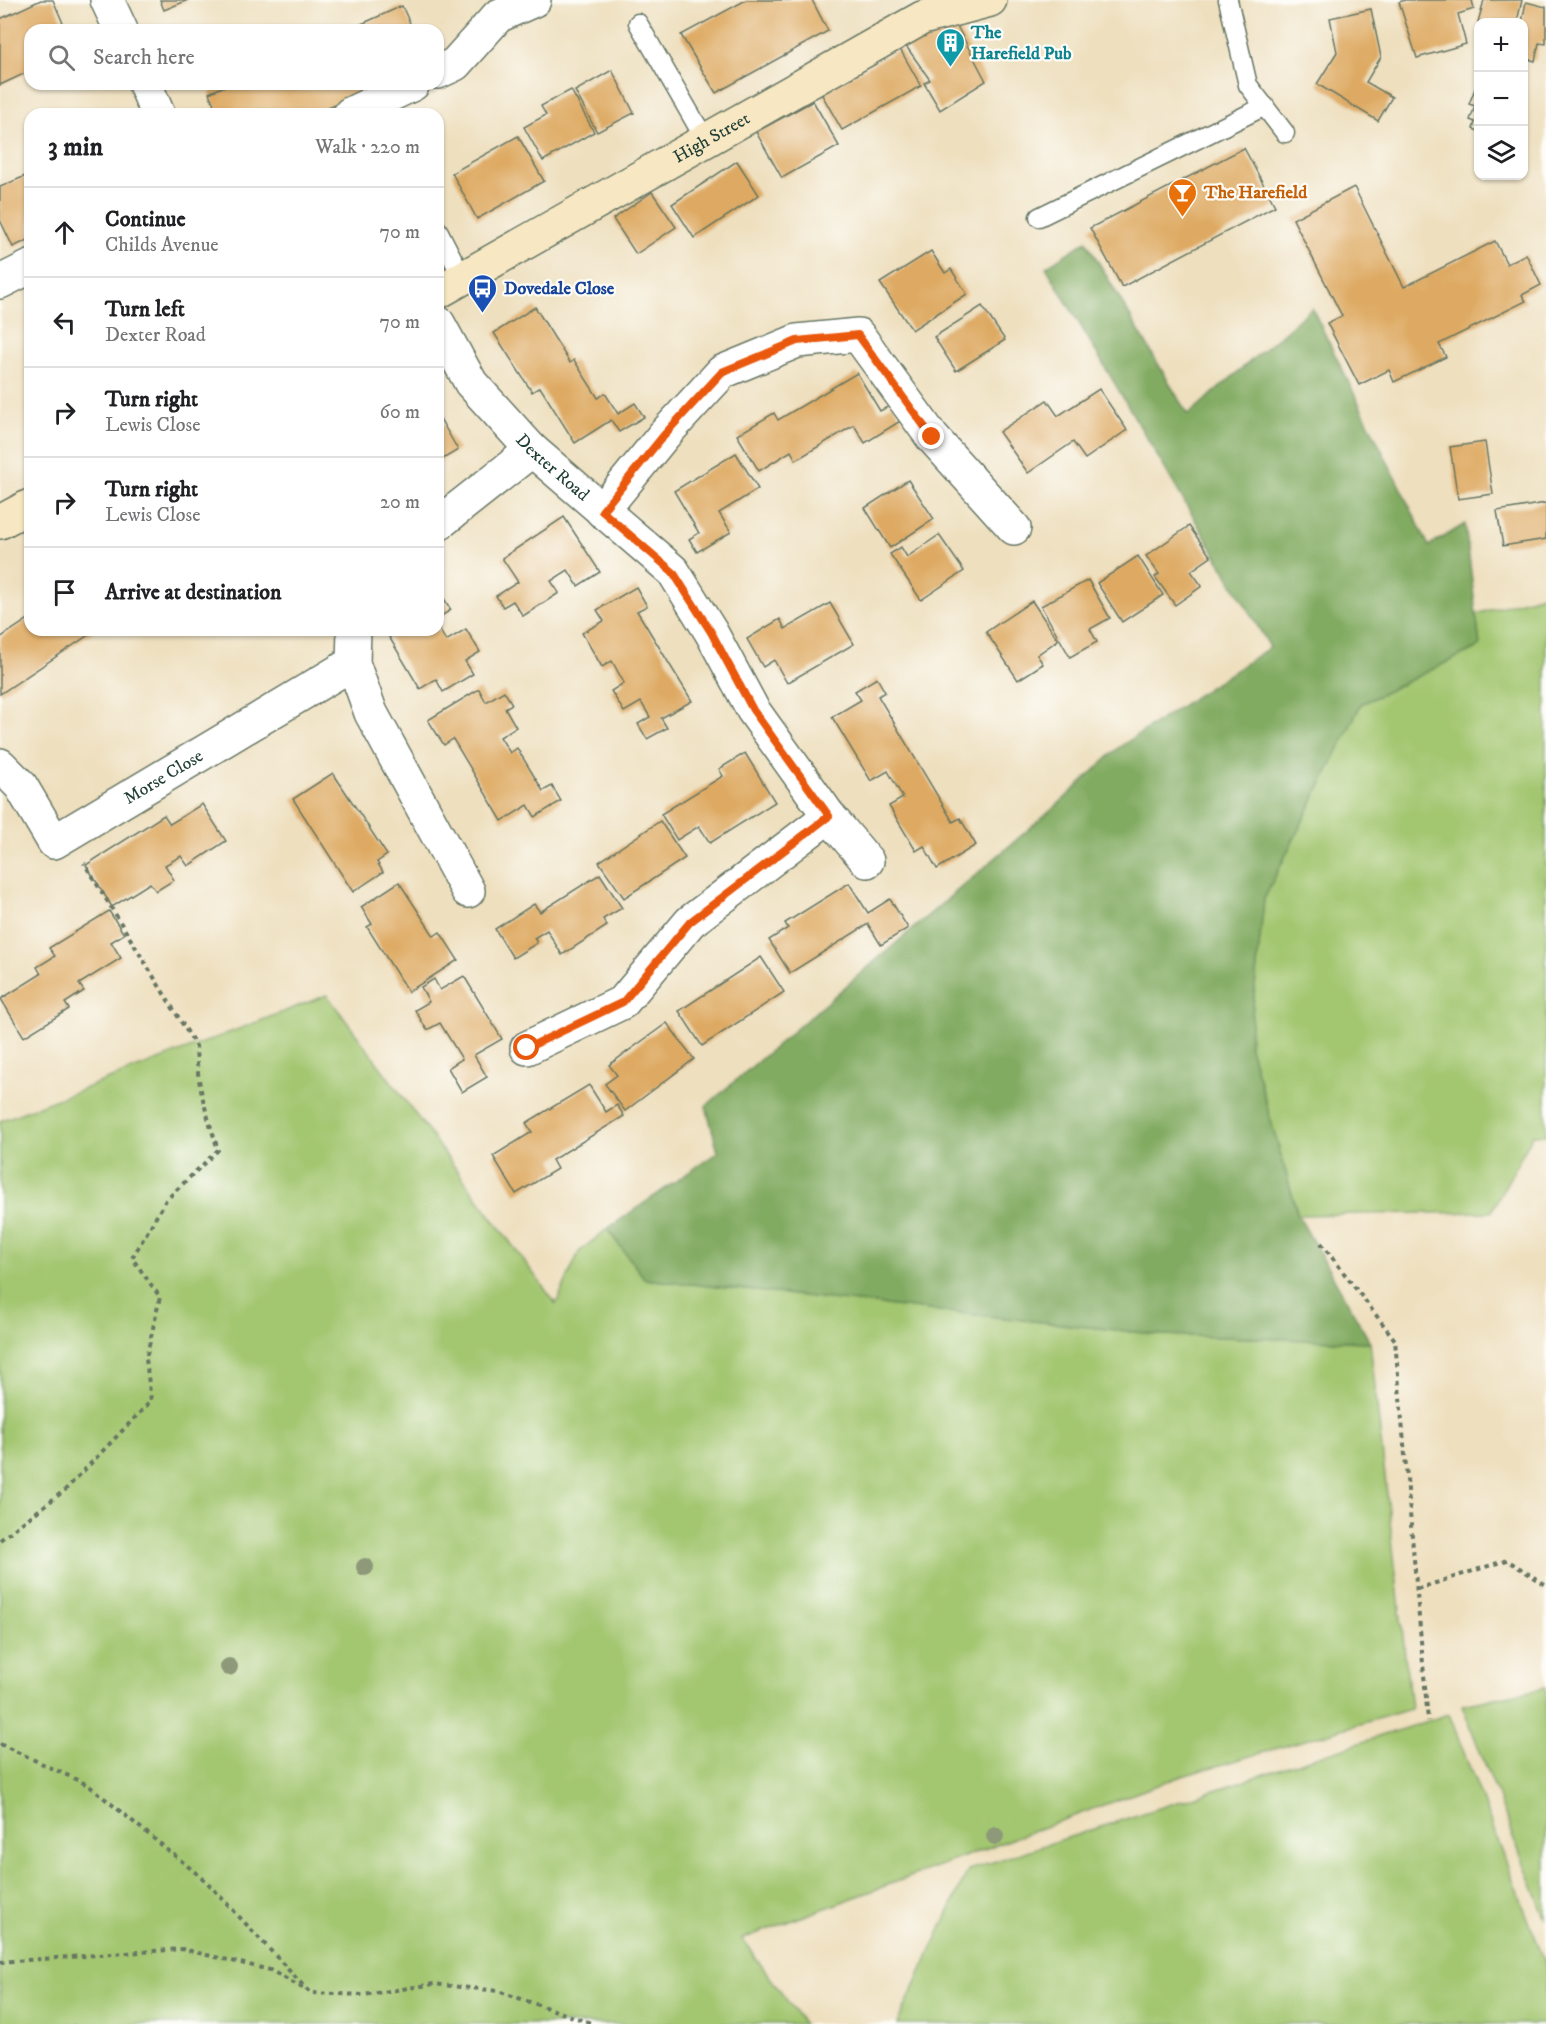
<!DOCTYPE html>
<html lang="en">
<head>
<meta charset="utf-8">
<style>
  :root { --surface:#fff; --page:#f6f6f6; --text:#202124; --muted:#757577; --line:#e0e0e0 }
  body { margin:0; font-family:"IM FELL DW Pica",serif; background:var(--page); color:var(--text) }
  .controls { position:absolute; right:18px; top:18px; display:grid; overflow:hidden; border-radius:12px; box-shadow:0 2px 4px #0004 }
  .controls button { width:54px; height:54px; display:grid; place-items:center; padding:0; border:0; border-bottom:2px solid var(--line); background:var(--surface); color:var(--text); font:30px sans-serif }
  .stop { position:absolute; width:18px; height:18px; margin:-14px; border:4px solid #ea580c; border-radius:50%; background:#fff }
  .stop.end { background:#ea580c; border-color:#fff; box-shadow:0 2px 6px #0008 }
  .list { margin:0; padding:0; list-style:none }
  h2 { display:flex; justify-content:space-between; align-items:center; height:78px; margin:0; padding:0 24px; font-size:26px }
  h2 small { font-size:20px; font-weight:400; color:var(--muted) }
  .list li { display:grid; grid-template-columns:39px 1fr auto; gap:18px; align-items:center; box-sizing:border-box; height:90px; padding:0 24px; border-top:2px solid var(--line) }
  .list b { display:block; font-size:22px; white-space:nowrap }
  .list p { margin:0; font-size:20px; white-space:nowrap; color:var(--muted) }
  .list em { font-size:20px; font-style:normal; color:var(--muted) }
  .icon { flex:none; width:33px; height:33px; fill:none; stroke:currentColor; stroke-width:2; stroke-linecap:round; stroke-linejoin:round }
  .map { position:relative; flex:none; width:1546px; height:2024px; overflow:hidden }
  .search { position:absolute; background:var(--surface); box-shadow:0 2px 4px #0004; left:24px; top:24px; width:420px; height:66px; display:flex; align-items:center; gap:15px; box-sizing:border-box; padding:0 21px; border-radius:18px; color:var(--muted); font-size:22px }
  .panel { position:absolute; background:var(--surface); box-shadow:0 2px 4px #0004; left:24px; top:108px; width:420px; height:528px; border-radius:18px }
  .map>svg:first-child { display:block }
  .green { fill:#a3c670; stroke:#618252; stroke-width:1.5 }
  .forest { fill:#82ab62; stroke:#50744b; stroke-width:1.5 }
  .building { fill:#deaa63 }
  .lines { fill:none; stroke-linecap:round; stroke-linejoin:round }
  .lane-casing { stroke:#677664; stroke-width:21 }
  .street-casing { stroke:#677664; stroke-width:36 }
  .secondary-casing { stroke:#677664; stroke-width:36 }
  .path { stroke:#677664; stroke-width:4; stroke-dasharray:4.5 4.5; stroke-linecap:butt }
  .lane { stroke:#fff; stroke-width:18 }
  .street { stroke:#fff; stroke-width:33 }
  .secondary { stroke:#f7e8c3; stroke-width:33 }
  .tree { fill:#8e997a }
  .route { stroke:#ea580c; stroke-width:8 }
  .labels { text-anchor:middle; stroke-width:4.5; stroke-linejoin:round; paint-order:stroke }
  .culture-label { font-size:18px; font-weight:bold; fill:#0d838f; stroke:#fdfcf7; text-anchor:start }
  .street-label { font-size:18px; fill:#1f3d34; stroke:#fdfcf7 }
  .food-label { font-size:18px; font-weight:bold; fill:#c56008; stroke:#fdfcf7; text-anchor:start }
  .transit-label { font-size:18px; font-weight:bold; fill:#164399; stroke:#fdfcf7; text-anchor:start }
</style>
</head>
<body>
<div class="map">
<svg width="1546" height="2024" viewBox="0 0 1546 2024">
  <rect width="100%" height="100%" fill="#fdfcf7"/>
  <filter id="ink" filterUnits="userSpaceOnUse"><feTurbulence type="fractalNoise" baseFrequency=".0167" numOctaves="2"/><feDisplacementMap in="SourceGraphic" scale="12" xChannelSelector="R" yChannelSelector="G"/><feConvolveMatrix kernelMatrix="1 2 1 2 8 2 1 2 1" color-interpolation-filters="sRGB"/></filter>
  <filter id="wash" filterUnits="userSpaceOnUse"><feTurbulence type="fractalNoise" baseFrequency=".008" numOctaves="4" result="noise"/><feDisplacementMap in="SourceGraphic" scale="24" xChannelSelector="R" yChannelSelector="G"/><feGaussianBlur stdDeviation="1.35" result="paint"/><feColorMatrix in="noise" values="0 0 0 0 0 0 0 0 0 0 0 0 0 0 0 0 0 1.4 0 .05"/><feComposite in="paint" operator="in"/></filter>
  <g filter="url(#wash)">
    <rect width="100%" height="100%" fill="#eedfbe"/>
    <g class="green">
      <polygon points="1546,594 1546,1135 1533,1135 1491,1212 1298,1215 1249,1044 1264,899 1361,704 1480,646 1476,614"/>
      <polygon points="327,995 556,1304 579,1252 607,1229 645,1279 1163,1335 1370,1342 1411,1709 1179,1777 742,1939 804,2024 0,2024 0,1121"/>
      <polygon points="1546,1688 1546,1920 1462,1705"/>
      <polygon points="1449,1714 1546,1965 1546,2024 897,2024 968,1870"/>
    </g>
    <polygon class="forest" points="1086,241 1188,415 1312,308 1429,546 1465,524 1480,646 1361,704 1264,899 1249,1044 1298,1215 1370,1342 1163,1335 645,1279 607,1229 718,1152 706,1106 1063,800 1118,748 1270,647 1046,267"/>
    <g id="blocks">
      <g class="building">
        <polygon points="41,0 53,0 66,30 30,30 30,71 0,85 0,19"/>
        <polygon points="160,0 188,0 164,10"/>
        <polygon points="746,0 812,0 828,31 716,93 681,35"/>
        <polygon points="1405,0 1472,0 1474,9 1458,14 1466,44 1417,58 1399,2"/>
        <polygon points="1484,0 1522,0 1517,22 1478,22"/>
        <polygon points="1526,2 1546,7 1546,44 1539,43 1535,61 1524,58 1522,22"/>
        <polygon points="402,6 413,30 348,30"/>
        <polygon points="1371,9 1381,57 1366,82 1392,97 1378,121 1317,84 1337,52 1330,18"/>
        <polygon points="956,24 986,81 940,110 924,83 930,80 906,46 919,33"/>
        <polygon points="900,49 921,86 842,130 821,93"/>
        <polygon points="612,70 634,113 597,132 575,91"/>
        <polygon points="229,84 381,84 315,114 218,114 209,93"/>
        <polygon points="1475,89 1478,91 1478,131 1473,129 1475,122 1470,120 1475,106 1469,104"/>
        <polygon points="571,90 594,132 543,161 524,127 546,115 541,106"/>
        <polygon points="813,101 839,146 782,178 756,132"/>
        <polygon points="518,136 544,181 477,219 452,173"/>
        <polygon points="1244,148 1275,206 1122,287 1090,228"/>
        <polygon points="737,161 759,195 694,238 672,204"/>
        <polygon points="30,174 30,239 13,247 0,220 0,187"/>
        <polygon points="1354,187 1404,287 1495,241 1507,264 1526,254 1541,285 1522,295 1526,301 1439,344 1446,357 1394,382 1389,370 1359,385 1327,323 1342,316 1293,219"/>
        <polygon points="652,192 676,227 636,254 613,219"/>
        <polygon points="931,251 945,273 951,269 967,294 912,330 880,283"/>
        <polygon points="982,306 1005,340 956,371 934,337"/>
        <polygon points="535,307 570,363 574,360 598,398 605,393 618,414 635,403 644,417 619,432 611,420 575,443 540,387 532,392 494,333"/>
        <polygon points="857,373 880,411 893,404 902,420 865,443 854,425 796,460 791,451 759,471 737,435 774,413 778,420"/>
        <polygon points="1099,389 1127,430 1085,459 1073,442 1028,473 999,432 1047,400 1058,416"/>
        <polygon points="438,415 458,450 438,462"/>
        <polygon points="1485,442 1493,494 1458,499 1450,447"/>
        <polygon points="736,453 758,489 719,513 731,532 697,552 689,539 699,533 674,491"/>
        <polygon points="908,480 934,519 890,548 865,508"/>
        <polygon points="1546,503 1546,539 1503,546 1497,511"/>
        <polygon points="564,517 600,572 578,586 568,570 551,581 559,593 523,616 513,601 503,607 496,596 518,582 502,558"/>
        <polygon points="1189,526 1211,557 1191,571 1202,586 1175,605 1155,577 1159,574 1146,556"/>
        <polygon points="939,535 964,571 921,600 890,554 901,547 907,557"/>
        <polygon points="1138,556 1163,595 1122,622 1097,583"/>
        <polygon points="1088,580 1110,618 1090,629 1097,642 1070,657 1041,606"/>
        <polygon points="636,587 647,606 637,611 692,701 661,718 667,728 647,739 638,724 650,717 641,702 624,712 611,691 624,683 612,661 602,667 582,633 604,621 597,610"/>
        <polygon points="438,589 451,610 438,618"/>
        <polygon points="1032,601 1058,640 1037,655 1043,664 1018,680 986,632"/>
        <polygon points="830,603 854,644 787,683 774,660 763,667 747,639 780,619 785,629"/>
        <polygon points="30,618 30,630 96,630 0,694 0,638"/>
        <polygon points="438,627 446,641 466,629 480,652 465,661 473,674 443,692 436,679 420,689 385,630 438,630"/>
        <polygon points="877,678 885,692 878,696 953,822 960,818 976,845 937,869 924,846 916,851 889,806 903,798 888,771 871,781 832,717 861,700 855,691"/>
        <polygon points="479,689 486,702 504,691 512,704 505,708 516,727 500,737 510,753 517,748 543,791 552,786 561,801 535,817 528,805 502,821 453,739 444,745 428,720"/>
        <polygon points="745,753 775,802 710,843 699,826 677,840 661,814 723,776 719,769"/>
        <polygon points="333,773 387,855 377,862 383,872 353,892 293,799"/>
        <polygon points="202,804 226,841 188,866 181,856 165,865 174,880 156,891 150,883 112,907 86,865 164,815 170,824"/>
        <polygon points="660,821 685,858 624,898 599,862"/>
        <polygon points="600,874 622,908 603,919 607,926 562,955 547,930 534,938 537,943 513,958 495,929 534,904 540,912"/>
        <polygon points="399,882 434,936 440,932 458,960 408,992 367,927 372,924 361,907"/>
        <polygon points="849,883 868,913 890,899 908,928 881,945 868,924 790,973 769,940 788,928 785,923"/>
        <polygon points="109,911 124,934 111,942 121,958 79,984 84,991 65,1003 69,1009 24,1037 1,999 41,974 37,967 55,956 49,948"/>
        <polygon points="761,957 784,992 702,1046 679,1011"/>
        <polygon points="464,976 502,1039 474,1055 487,1077 462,1092 448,1068 462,1059 440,1023 427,1030 415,1010 429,1002 421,987 434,979 440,990"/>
        <polygon points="667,1023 694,1059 625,1111 605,1084 617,1075 609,1065"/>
        <polygon points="589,1085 606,1112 617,1105 624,1116 552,1160 557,1169 516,1194 493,1156 532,1132 526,1123"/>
      </g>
    </g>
  </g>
  <g filter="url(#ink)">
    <use href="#blocks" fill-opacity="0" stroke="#677664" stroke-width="1.5"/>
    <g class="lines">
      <defs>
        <g id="lane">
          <polyline points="1228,0 1248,85 1285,133"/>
          <polyline points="638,23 706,141"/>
          <polyline points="1039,217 1265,106"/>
          <polyline points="438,230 463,279"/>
        </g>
        <g id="street">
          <polyline points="107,0 121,30"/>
          <polyline points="438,72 455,64 498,16 534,0"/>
          <polyline points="145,84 158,114"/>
          <polyline points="350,114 413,84"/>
          <polyline points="0,282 30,267"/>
          <path id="s1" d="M438,323L471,383L532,450L673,571L711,632L753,710L829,816L867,861"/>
          <polyline points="602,511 664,435 722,372 797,341 858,335 932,437 1014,528"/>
          <polyline points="438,524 532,450"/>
          <polyline points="354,630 353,663 371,713 468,891"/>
          <path id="s2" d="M0,765L21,786L54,842L353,663"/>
          <polyline points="527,1048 623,1002 690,922 829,816"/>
        </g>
        <g id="secondary">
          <path id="s3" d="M438,292L922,18L990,0"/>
          <polyline points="0,522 30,506"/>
        </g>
      </defs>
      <use href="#lane" class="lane-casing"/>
      <use href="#street" class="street-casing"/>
      <use href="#secondary" class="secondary-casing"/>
      <g class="path">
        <polyline points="1321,1243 1395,1340 1428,1721"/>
        <path d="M0,1540L65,1490L151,1401L146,1359L160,1297L132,1258L166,1200L218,1150C206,1111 197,1087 196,1046L84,863"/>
        <polyline points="1417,1589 1507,1560 1546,1585"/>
        <polyline points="0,1744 88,1785 206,1881 310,1993 364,1995 434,1984 498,1991 594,2024"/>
        <polyline points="0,1962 182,1949 270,1970 306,1990"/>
      </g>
      <use href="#lane" class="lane"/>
      <use href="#street" class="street"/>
      <use href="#secondary" class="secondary"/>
    </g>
    <g class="tree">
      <circle cx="365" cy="1567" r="9"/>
      <circle cx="229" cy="1667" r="9"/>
      <circle cx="995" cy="1836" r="9"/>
    </g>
  </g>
  <g class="lines" filter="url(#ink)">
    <polyline class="route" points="527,1048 623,1002 690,922 829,816 753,710 711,632 673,572 602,511 664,435 722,372 797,341 858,335 932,437"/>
  </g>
  <defs>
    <symbol id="building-pin" viewBox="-11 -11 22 30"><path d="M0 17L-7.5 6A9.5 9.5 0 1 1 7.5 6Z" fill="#0f9aa8" stroke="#fdfcf7"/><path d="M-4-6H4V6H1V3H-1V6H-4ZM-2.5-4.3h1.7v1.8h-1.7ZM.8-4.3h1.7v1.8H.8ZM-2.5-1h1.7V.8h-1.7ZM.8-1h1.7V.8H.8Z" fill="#fff"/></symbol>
    <symbol id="bar-pin" viewBox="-11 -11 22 30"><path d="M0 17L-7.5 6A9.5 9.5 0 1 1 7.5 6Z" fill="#e8710a" stroke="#fdfcf7"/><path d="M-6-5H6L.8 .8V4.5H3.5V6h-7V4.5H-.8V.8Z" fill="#fff"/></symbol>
    <symbol id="bus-pin" viewBox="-11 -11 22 30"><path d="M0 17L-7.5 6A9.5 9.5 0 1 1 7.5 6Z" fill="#1a4fb4" stroke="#fdfcf7"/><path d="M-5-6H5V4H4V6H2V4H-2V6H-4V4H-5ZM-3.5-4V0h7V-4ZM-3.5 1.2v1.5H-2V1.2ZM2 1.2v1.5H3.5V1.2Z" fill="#fff"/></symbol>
  </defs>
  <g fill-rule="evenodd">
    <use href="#building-pin" x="934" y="26" width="33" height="45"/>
    <use href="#bar-pin" x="1166" y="176" width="33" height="45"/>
    <use href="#bus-pin" x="466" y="272" width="33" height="45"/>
  </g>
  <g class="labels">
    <g class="culture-label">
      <text x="971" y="38">The<tspan x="971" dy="21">Harefield Pub</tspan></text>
    </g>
    <g class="street-label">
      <text dy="6" stroke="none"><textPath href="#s3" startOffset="314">High Street</textPath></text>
      <text dy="6" stroke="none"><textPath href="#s1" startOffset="186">Dexter Road</textPath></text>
      <text dy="6" stroke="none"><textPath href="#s2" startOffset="222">Morse Close</textPath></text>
    </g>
    <g class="food-label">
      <text x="1204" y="198">The Harefield</text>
    </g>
    <g class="transit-label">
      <text x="504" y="294">Dovedale Close</text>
    </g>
  </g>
</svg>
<div class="controls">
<button>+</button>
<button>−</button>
<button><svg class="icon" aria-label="layers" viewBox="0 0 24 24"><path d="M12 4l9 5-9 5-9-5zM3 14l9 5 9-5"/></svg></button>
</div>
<div class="stop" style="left:527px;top:1048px"></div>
<div class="stop end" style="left:932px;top:437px"></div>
<div class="search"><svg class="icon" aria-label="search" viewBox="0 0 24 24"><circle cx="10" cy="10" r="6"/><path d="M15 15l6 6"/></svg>Search here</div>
<section class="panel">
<h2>3 min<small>Walk · 220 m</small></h2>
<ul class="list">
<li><svg class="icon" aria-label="ahead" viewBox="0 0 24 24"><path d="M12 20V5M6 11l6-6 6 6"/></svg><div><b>Continue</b><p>Childs Avenue</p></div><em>70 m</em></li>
<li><svg class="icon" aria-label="left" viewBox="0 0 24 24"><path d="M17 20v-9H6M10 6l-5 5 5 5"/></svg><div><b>Turn left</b><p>Dexter Road</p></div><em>70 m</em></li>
<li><svg class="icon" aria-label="right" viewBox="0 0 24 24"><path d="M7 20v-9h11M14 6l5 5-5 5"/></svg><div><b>Turn right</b><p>Lewis Close</p></div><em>60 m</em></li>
<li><svg class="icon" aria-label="right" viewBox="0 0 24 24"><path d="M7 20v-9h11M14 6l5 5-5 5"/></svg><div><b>Turn right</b><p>Lewis Close</p></div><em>20 m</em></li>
<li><svg class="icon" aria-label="arrive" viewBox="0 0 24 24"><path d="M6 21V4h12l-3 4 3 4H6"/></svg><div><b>Arrive at destination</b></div></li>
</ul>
</section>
</div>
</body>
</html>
